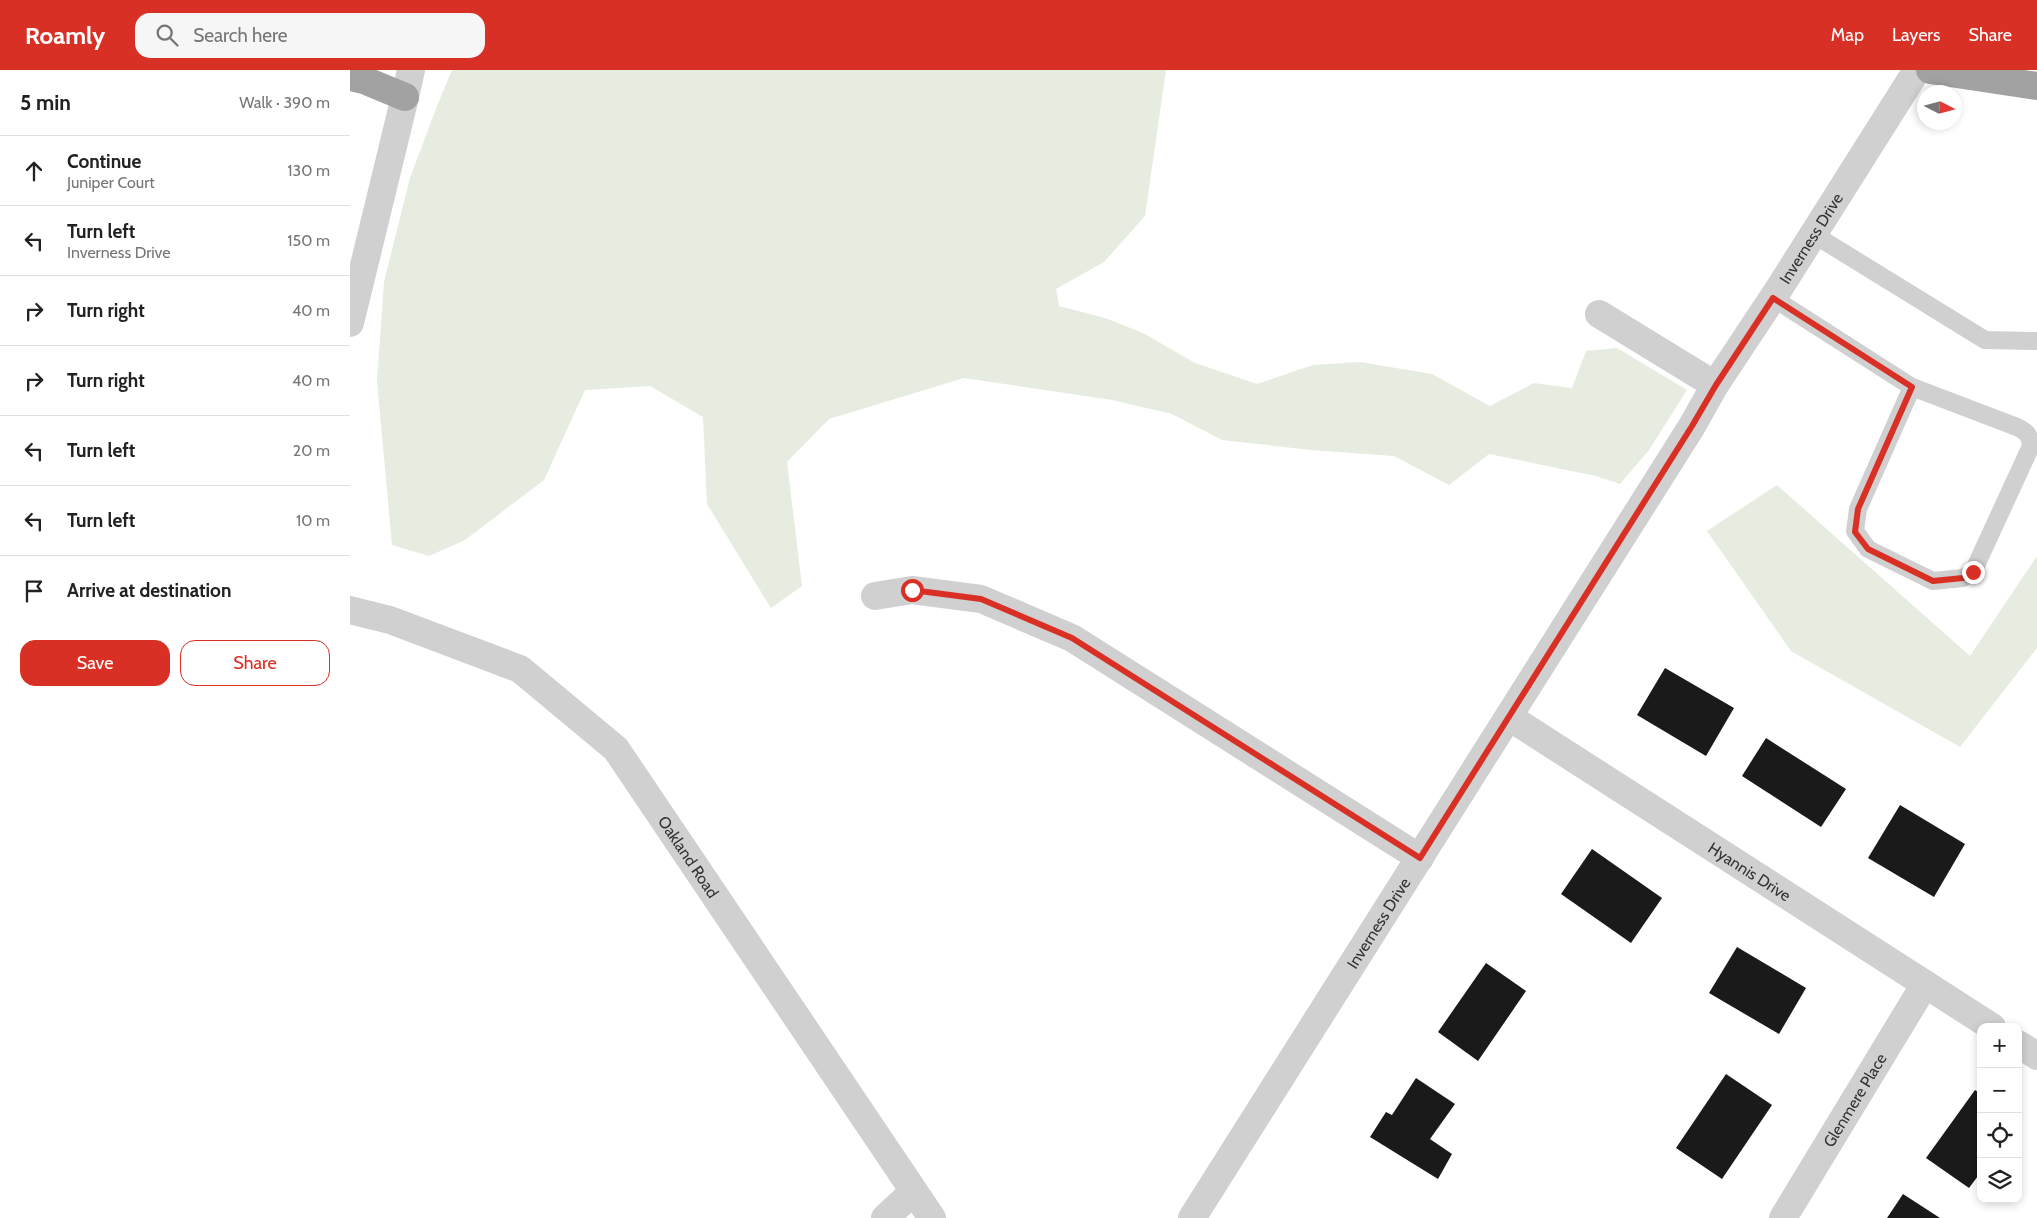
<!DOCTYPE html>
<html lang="en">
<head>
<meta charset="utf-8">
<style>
  :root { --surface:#fff; --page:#f6f6f6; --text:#222; --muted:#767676; --line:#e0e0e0; --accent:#d93025 }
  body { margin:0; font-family:Cabin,sans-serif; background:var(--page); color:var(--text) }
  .controls { position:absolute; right:15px; bottom:15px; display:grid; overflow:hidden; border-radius:10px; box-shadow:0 2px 8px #0003 }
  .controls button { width:45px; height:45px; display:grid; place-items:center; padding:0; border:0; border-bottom:1px solid var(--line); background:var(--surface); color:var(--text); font:25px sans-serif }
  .compass { position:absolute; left:1567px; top:15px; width:45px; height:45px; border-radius:50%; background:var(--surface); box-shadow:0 2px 8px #0003; rotate:96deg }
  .stop { position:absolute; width:15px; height:15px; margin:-11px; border:4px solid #d93025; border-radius:50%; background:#fff }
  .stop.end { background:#d93025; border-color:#fff; box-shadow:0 1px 5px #0008 }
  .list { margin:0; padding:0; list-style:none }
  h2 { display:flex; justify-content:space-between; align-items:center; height:65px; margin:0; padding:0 20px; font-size:21px }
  h2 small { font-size:16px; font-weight:400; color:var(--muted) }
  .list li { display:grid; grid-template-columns:32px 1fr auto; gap:15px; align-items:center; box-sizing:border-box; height:70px; padding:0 20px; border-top:1px solid var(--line) }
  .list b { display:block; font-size:19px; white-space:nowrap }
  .list p { margin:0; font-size:16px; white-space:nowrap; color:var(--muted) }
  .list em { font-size:16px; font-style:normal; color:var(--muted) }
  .actions { display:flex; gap:10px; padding:15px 20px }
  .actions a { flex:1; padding:11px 0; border:1px solid var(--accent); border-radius:15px; text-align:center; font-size:18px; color:var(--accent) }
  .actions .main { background:var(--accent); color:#fff }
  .icon { flex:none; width:28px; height:28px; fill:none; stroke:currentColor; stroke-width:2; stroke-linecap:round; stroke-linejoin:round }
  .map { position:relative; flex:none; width:1687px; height:1148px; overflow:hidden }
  header { display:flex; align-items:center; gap:30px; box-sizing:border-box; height:70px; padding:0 25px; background:var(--accent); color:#fff }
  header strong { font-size:24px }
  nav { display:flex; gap:28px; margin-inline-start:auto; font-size:18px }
  .search { width:350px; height:45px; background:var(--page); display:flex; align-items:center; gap:12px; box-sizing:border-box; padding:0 18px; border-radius:15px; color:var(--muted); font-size:19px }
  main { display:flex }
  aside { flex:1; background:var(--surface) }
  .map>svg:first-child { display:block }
  .green { fill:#e6ecdf }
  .building { fill:#1a1a1a }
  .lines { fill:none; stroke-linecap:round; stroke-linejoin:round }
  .service { stroke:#d0d0d0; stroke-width:18 }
  .minor { stroke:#d0d0d0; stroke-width:28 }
  .tertiary { stroke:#d0d0d0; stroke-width:28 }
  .trunk { stroke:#a2a2a2; stroke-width:28 }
  .route { stroke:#d93025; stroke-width:6 }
  .labels { text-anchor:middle; stroke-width:5; stroke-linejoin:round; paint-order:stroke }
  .street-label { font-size:16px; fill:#333; stroke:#fff }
</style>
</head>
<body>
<header>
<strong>Roamly</strong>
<div class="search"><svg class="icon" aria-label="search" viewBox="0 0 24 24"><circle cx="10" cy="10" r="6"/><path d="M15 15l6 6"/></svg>Search here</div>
<nav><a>Map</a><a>Layers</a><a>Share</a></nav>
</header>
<main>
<aside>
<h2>5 min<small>Walk · 390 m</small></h2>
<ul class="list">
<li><svg class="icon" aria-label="ahead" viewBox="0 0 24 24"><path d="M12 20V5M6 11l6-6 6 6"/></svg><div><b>Continue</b><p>Juniper Court</p></div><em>130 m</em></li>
<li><svg class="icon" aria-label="left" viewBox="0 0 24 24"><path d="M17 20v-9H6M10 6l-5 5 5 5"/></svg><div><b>Turn left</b><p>Inverness Drive</p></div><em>150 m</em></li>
<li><svg class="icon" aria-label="right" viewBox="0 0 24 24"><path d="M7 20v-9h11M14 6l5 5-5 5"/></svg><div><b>Turn right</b></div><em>40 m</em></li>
<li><svg class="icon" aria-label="right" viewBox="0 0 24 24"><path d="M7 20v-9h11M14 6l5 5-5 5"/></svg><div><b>Turn right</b></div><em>40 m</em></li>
<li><svg class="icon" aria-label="left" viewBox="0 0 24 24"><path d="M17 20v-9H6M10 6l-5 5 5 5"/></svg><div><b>Turn left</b></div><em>20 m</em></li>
<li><svg class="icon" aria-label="left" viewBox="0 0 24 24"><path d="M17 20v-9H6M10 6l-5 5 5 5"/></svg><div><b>Turn left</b></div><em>10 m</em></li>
<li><svg class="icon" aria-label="arrive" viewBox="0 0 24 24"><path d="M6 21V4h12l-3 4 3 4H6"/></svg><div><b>Arrive at destination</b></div></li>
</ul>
<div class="actions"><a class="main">Save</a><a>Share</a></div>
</aside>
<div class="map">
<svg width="1687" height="1148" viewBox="0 0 1687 1148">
  <rect width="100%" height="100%" fill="#fff"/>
  <g class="green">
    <polygon points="102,0 816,0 795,146 754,192 706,219 709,236 755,248 793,263 845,293 907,314 963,295 1010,292 1082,304 1140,336 1184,313 1222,318 1236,281 1267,278 1337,320 1299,380 1270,414 1246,406 1139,384 1099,415 1044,386 961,380 872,370 822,344 762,330 614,308 479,349 437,392 452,516 421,538 357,434 353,347 300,316 235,320 194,410 115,470 79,486 42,475 27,311 34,212 60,108 87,36"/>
    <polygon points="1427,415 1620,586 1687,486 1687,578 1610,677 1441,581 1357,461"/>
  </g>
  <g class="building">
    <polygon points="1315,598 1384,638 1356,686 1287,645"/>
    <polygon points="1416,668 1496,719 1471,757 1392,706"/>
    <polygon points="1550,735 1615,774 1584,827 1518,788"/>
    <polygon points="1242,779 1312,828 1281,873 1211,824"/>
    <polygon points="1387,877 1456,918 1429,964 1359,923"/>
    <polygon points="1136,893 1176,921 1128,991 1088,962"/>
    <polygon points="1376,1004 1422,1035 1372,1109 1326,1078"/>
    <polygon points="1066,1008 1105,1034 1080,1069 1102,1084 1088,1109 1020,1067 1036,1042 1042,1045"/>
    <polygon points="1625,1020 1631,1024 1631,1102 1619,1118 1576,1088"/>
    <polygon points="1553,1124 1590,1148 1537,1148"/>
  </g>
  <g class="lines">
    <g class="service">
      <polyline points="1463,164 1635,270 1687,271"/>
      <path d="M1423,228L1562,317L1667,357C1676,361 1680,365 1681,376L1623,502L1613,508L1583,511L1518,479L1505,461L1508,439L1562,317"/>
    </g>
    <g class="minor">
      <polyline points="1249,244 1365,315"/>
      <polyline points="0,253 55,27"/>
      <polyline points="525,526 562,520 631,529 722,568 1070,788"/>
      <path id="s1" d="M0,540L40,550L170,599L266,679L582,1148"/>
      <path id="s2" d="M1159,647L1642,957"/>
      <polyline points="1668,974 1687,986"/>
      <polyline points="535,1148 563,1122"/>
      <path id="s3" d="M842,1148L1342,356L1365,315L1430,217L1567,0"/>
      <path id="s4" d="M1433,1148L1575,914"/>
    </g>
    <polyline class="tertiary" points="55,27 61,0"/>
    <g class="trunk">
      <polyline points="1580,0 1687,16"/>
      <polyline points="0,7 14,10 55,27"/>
    </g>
  </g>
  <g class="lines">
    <polyline class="route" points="562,520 631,529 722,568 1070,788 1342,356 1366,315 1423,228 1562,317 1508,439 1505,462 1518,479 1583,511 1613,508 1623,502"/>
  </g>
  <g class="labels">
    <g class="street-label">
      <text dy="6" stroke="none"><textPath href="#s3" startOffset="1159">Inverness Drive</textPath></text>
      <text dy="6" stroke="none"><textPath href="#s1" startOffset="435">Oakland Road</textPath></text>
      <text dy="6" stroke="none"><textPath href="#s2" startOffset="286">Hyannis Drive</textPath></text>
      <text dy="6" stroke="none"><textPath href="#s3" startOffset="349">Inverness Drive</textPath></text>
      <text dy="6" stroke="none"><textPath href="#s4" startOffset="138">Glenmere Place</textPath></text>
    </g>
  </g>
</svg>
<div class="controls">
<button>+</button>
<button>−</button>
<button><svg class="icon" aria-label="locate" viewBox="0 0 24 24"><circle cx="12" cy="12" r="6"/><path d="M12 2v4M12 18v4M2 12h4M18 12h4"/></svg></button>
<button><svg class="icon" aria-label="layers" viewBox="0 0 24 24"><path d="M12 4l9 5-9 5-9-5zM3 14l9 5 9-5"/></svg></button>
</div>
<svg class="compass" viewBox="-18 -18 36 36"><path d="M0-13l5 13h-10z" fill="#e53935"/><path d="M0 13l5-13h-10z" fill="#767676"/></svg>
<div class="stop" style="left:562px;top:520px"></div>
<div class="stop end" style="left:1623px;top:502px"></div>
</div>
</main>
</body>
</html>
